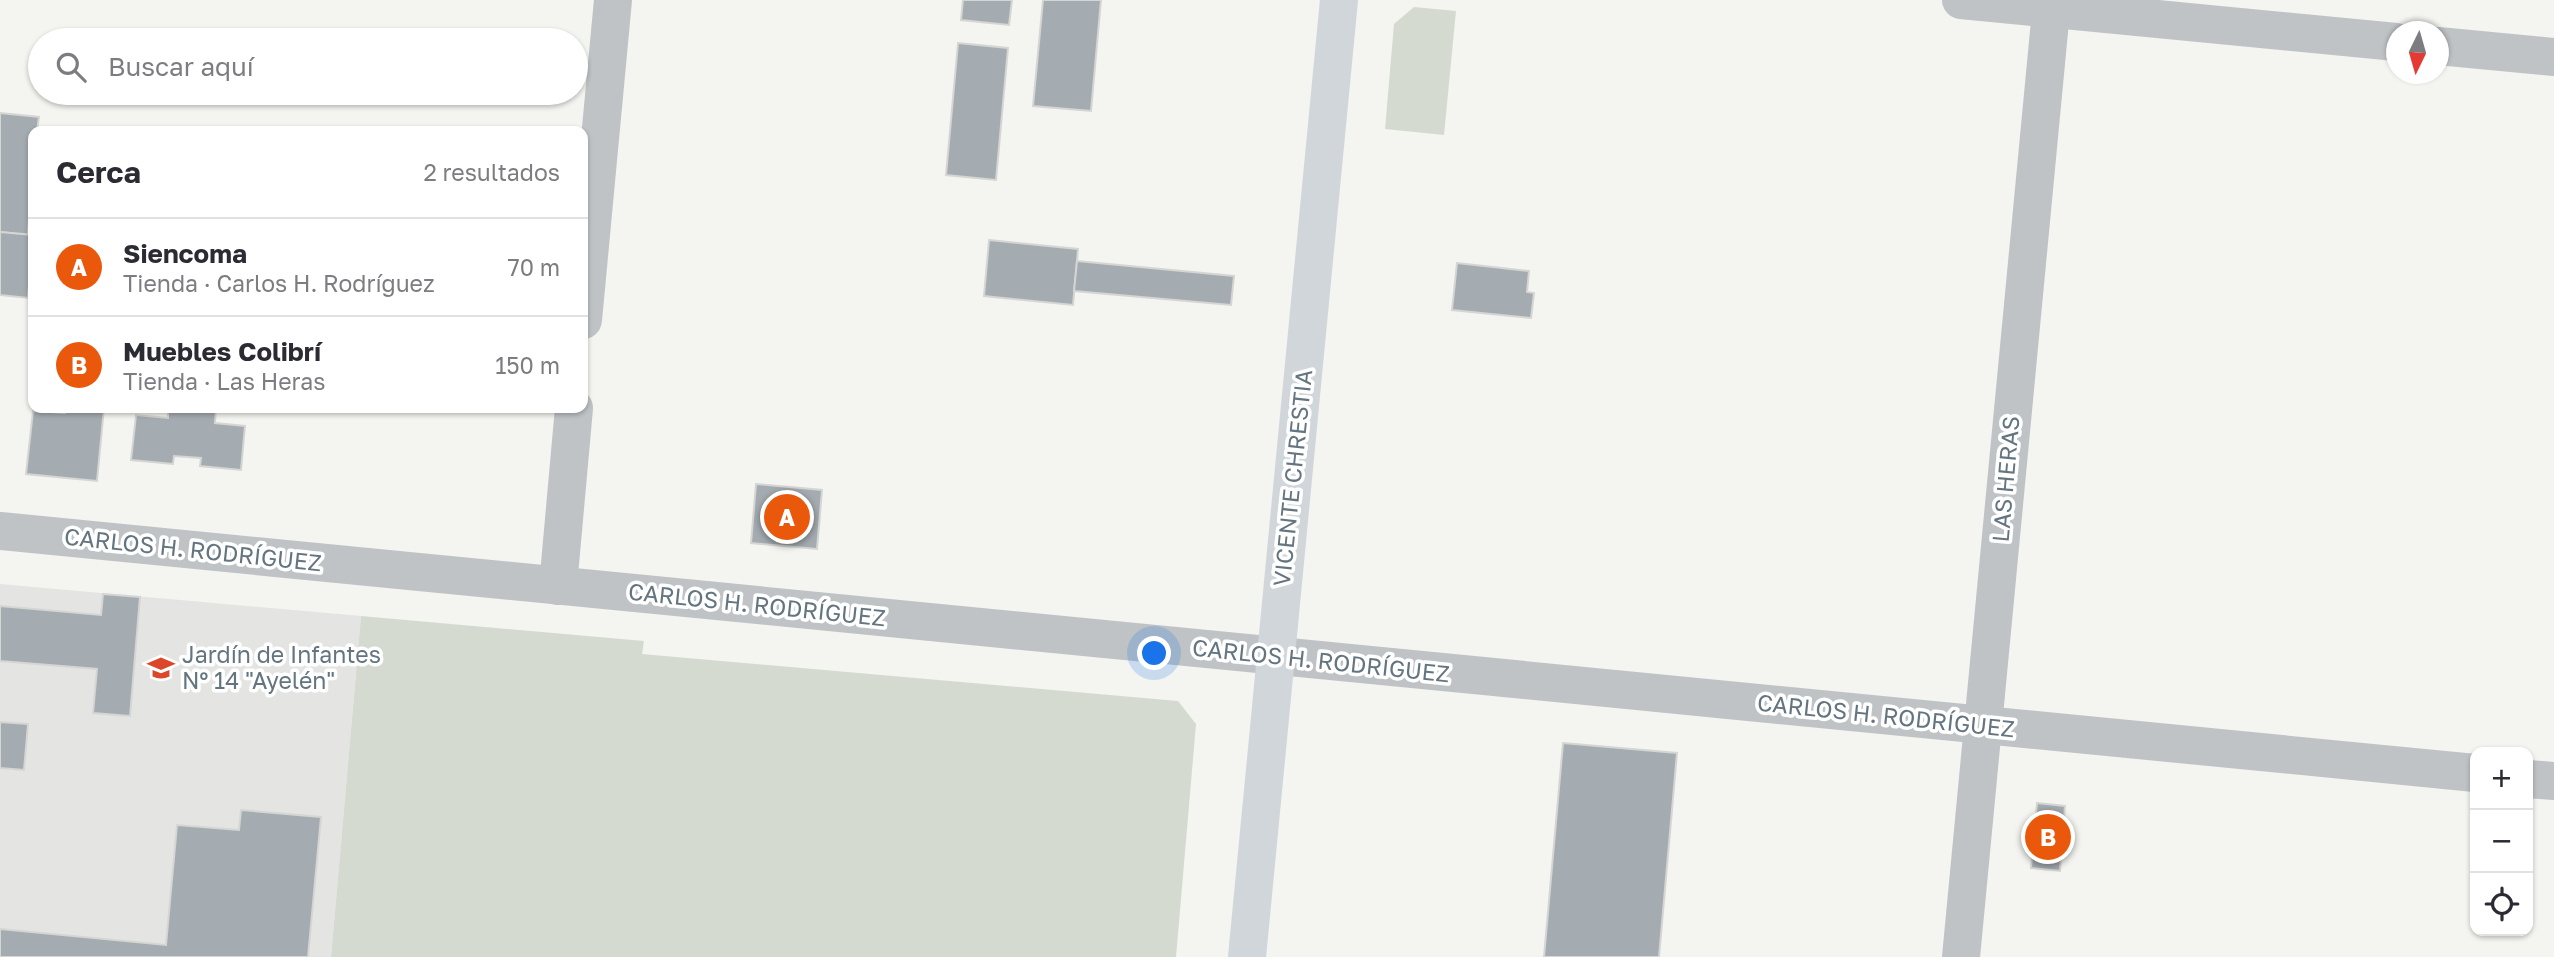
<!DOCTYPE html>
<html lang="es">
<head>
<meta charset="utf-8">
<style>
  :root { --surface:#fff; --page:#f7f7f7; --text:#2b2b33; --muted:#7c7c81; --line:#e1e1e2; --accent:#ea580c }
  body { margin:0; font-family:"Golos Text",sans-serif; background:var(--page); color:var(--text) }
  .controls { position:absolute; right:21px; bottom:21px; display:grid; overflow:hidden; border-radius:14px; box-shadow:0 2px 5px #0004 }
  .controls button { width:63px; height:63px; display:grid; place-items:center; padding:0; border:0; border-bottom:2px solid var(--line); background:var(--surface); color:var(--text); font:35px sans-serif }
  .compass { position:absolute; left:2386px; top:21px; width:63px; height:63px; border-radius:50%; background:var(--surface); box-shadow:0 2px 5px #0004; rotate:185deg }
  .you { position:absolute; left:1155px; top:654px; width:24px; height:24px; margin:-18px; border:5px solid #fff; border-radius:50%; background:#1a73e8; box-shadow:0 0 0 10px #1a73e833 }
  .badge { display:grid; place-items:center; width:46px; height:46px; border-radius:50%; background:var(--accent); color:#fff; font-size:23px; font-weight:700 }
  .pin { position:absolute; translate:-50% -50%; border:4px solid #fff; box-shadow:0 2px 7px #0006 }
  .list { margin:0; padding:0; list-style:none }
  h2 { display:flex; justify-content:space-between; align-items:center; height:91px; margin:0; padding:0 28px; font-size:30px }
  h2 small { font-size:23px; font-weight:400; color:var(--muted) }
  .list li { display:grid; grid-template-columns:46px 1fr auto; gap:21px; align-items:center; box-sizing:border-box; height:98px; padding:0 28px; border-top:2px solid var(--line) }
  .list b { display:block; font-size:26px; white-space:nowrap }
  .list p { margin:0; font-size:23px; white-space:nowrap; color:var(--muted) }
  .list em { font-size:23px; font-style:normal; color:var(--muted) }
  .icon { flex:none; width:38px; height:38px; fill:none; stroke:currentColor; stroke-width:2; stroke-linecap:round; stroke-linejoin:round }
  .map { position:relative; flex:none; width:2554px; height:957px; overflow:hidden }
  .search { position:absolute; background:var(--surface); box-shadow:0 2px 5px #0004; left:28px; top:28px; width:560px; height:77px; display:flex; align-items:center; gap:18px; box-sizing:border-box; padding:0 24px; border-radius:38px; color:var(--muted); font-size:26px }
  .panel { position:absolute; background:var(--surface); box-shadow:0 2px 5px #0004; left:28px; top:126px; width:560px; height:287px; border-radius:14px }
  .map>svg:first-child { display:block }
  .built { fill:#e4e5e3 }
  .green { fill:#d5dad1 }
  .building { fill:#a4acb1; stroke:#d5d5d3; stroke-width:2 }
  .lines { fill:none; stroke-linecap:round; stroke-linejoin:round }
  .street { stroke:#bfc3c6; stroke-width:38 }
  .secondary { stroke:#d1d6da; stroke-width:38 }
  .labels { text-anchor:middle; stroke-width:7; stroke-linejoin:round; paint-order:stroke }
  .street-label { font-size:23px; fill:#647580; stroke:#fff }
  .poi-label { font-size:23px; fill:#647580; stroke:#fff; text-anchor:start }
</style>
</head>
<body>
<div class="map">
<svg width="2554" height="957" viewBox="0 0 2554 957">
  <rect width="100%" height="100%" fill="#f4f4f0"/>
  <polygon class="built" points="0,584 361,616 331,957 0,957"/>
  <g class="green">
    <polygon points="1414,7 1456,11 1444,135 1385,129 1394,24"/>
    <polygon points="361,616 644,641 642,654 1178,701 1196,724 1176,957 331,957"/>
  </g>
  <g class="building">
    <polygon points="963,0 1012,0 1009,25 961,20"/>
    <polygon points="1043,0 1101,0 1091,111 1033,106"/>
    <polygon points="958,43 1008,48 996,180 946,175"/>
    <polygon points="0,113 39,117 37,131 33,131 33,204 30,204 28,235 0,232"/>
    <polygon points="0,232 33,235 28,298 0,295"/>
    <polygon points="989,240 1078,249 1073,305 984,296"/>
    <polygon points="1077,261 1234,276 1231,305 1074,291"/>
    <polygon points="1457,263 1529,271 1527,292 1534,293 1531,318 1452,310"/>
    <polygon points="66,408 104,408 97,481 26,474 33,411 65,413"/>
    <polygon points="168,408 216,408 215,423 245,426 241,470 200,466 201,458 174,456 173,464 131,460 136,415 168,418"/>
    <polygon points="756,484 822,490 817,549 751,543"/>
    <polygon points="103,594 140,597 130,716 93,713 97,669 0,661 0,606 101,615"/>
    <polygon points="0,722 28,724 24,770 0,768"/>
    <polygon points="1563,743 1677,753 1659,957 1544,957"/>
    <polygon points="2037,803 2065,806 2060,871 2031,868"/>
    <polygon points="241,810 321,817 308,957 0,957 0,929 166,945 177,825 239,830"/>
  </g>
  <g class="lines">
    <g class="street">
      <polyline points="1961,0 2396,42"/>
      <polyline points="2438,46 2554,57"/>
      <polyline points="583,320 613,0"/>
      <polyline points="0,531 2475,773"/>
      <polyline points="558,586 574,408"/>
      <polyline points="2528,779 2554,781"/>
      <polyline points="1961,957 2052,0"/>
    </g>
    <polyline class="secondary" points="1247,957 1339,0"/>
  </g>
  <defs>
    <symbol id="school-bare" viewBox="-9 -9 18 18"><path d="M0-5L7-2L0 1L-7-2ZM-4 1L0 2.5L4 1V4Q0 6-4 4Z" fill="#db4728" stroke="#fff" stroke-width="2.5" paint-order="stroke"/></symbol>
  </defs>
  <g fill-rule="evenodd">
    <use href="#school-bare" x="142" y="649" width="38" height="38"/>
  </g>
  <g class="labels">
    <g class="street-label">
      <text transform="translate(1293 478) rotate(-84)" y="8">VICENTE CHRESTIA</text>
      <text transform="translate(2006 479) rotate(-85)" y="8">LAS HERAS</text>
      <text transform="translate(193 550) rotate(6)" y="8">CARLOS H. RODRÍGUEZ</text>
      <text transform="translate(757 605) rotate(6)" y="8">CARLOS H. RODRÍGUEZ</text>
      <text transform="translate(1321 661) rotate(6)" y="8">CARLOS H. RODRÍGUEZ</text>
      <text transform="translate(1886 716) rotate(6)" y="8">CARLOS H. RODRÍGUEZ</text>
    </g>
    <g class="poi-label">
      <text x="182" y="663">Jardín de Infantes<tspan x="182" dy="26">Nº 14 "Ayelén"</tspan></text>
    </g>
  </g>
</svg>
<div class="controls">
<button>+</button>
<button>−</button>
<button><svg class="icon" aria-label="locate" viewBox="0 0 24 24"><circle cx="12" cy="12" r="6"/><path d="M12 2v4M12 18v4M2 12h4M18 12h4"/></svg></button>
</div>
<svg class="compass" viewBox="-18 -18 36 36"><path d="M0-13l5 13h-10z" fill="#e53935"/><path d="M0 13l5-13h-10z" fill="#7c7c81"/></svg>
<div class="you"></div>
<div class="pin badge" style="left:787px;top:517px">A</div>
<div class="pin badge" style="left:2048px;top:837px">B</div>
<div class="search"><svg class="icon" aria-label="search" viewBox="0 0 24 24"><circle cx="10" cy="10" r="6"/><path d="M15 15l6 6"/></svg>Buscar aquí</div>
<section class="panel">
<h2>Cerca<small>2 resultados</small></h2>
<ul class="list">
<li><span class="badge">A</span><div><b>Siencoma</b><p>Tienda · Carlos H. Rodríguez</p></div><em>70 m</em></li>
<li><span class="badge">B</span><div><b>Muebles Colibrí</b><p>Tienda · Las Heras</p></div><em>150 m</em></li>
</ul>
</section>
</div>
</body>
</html>
